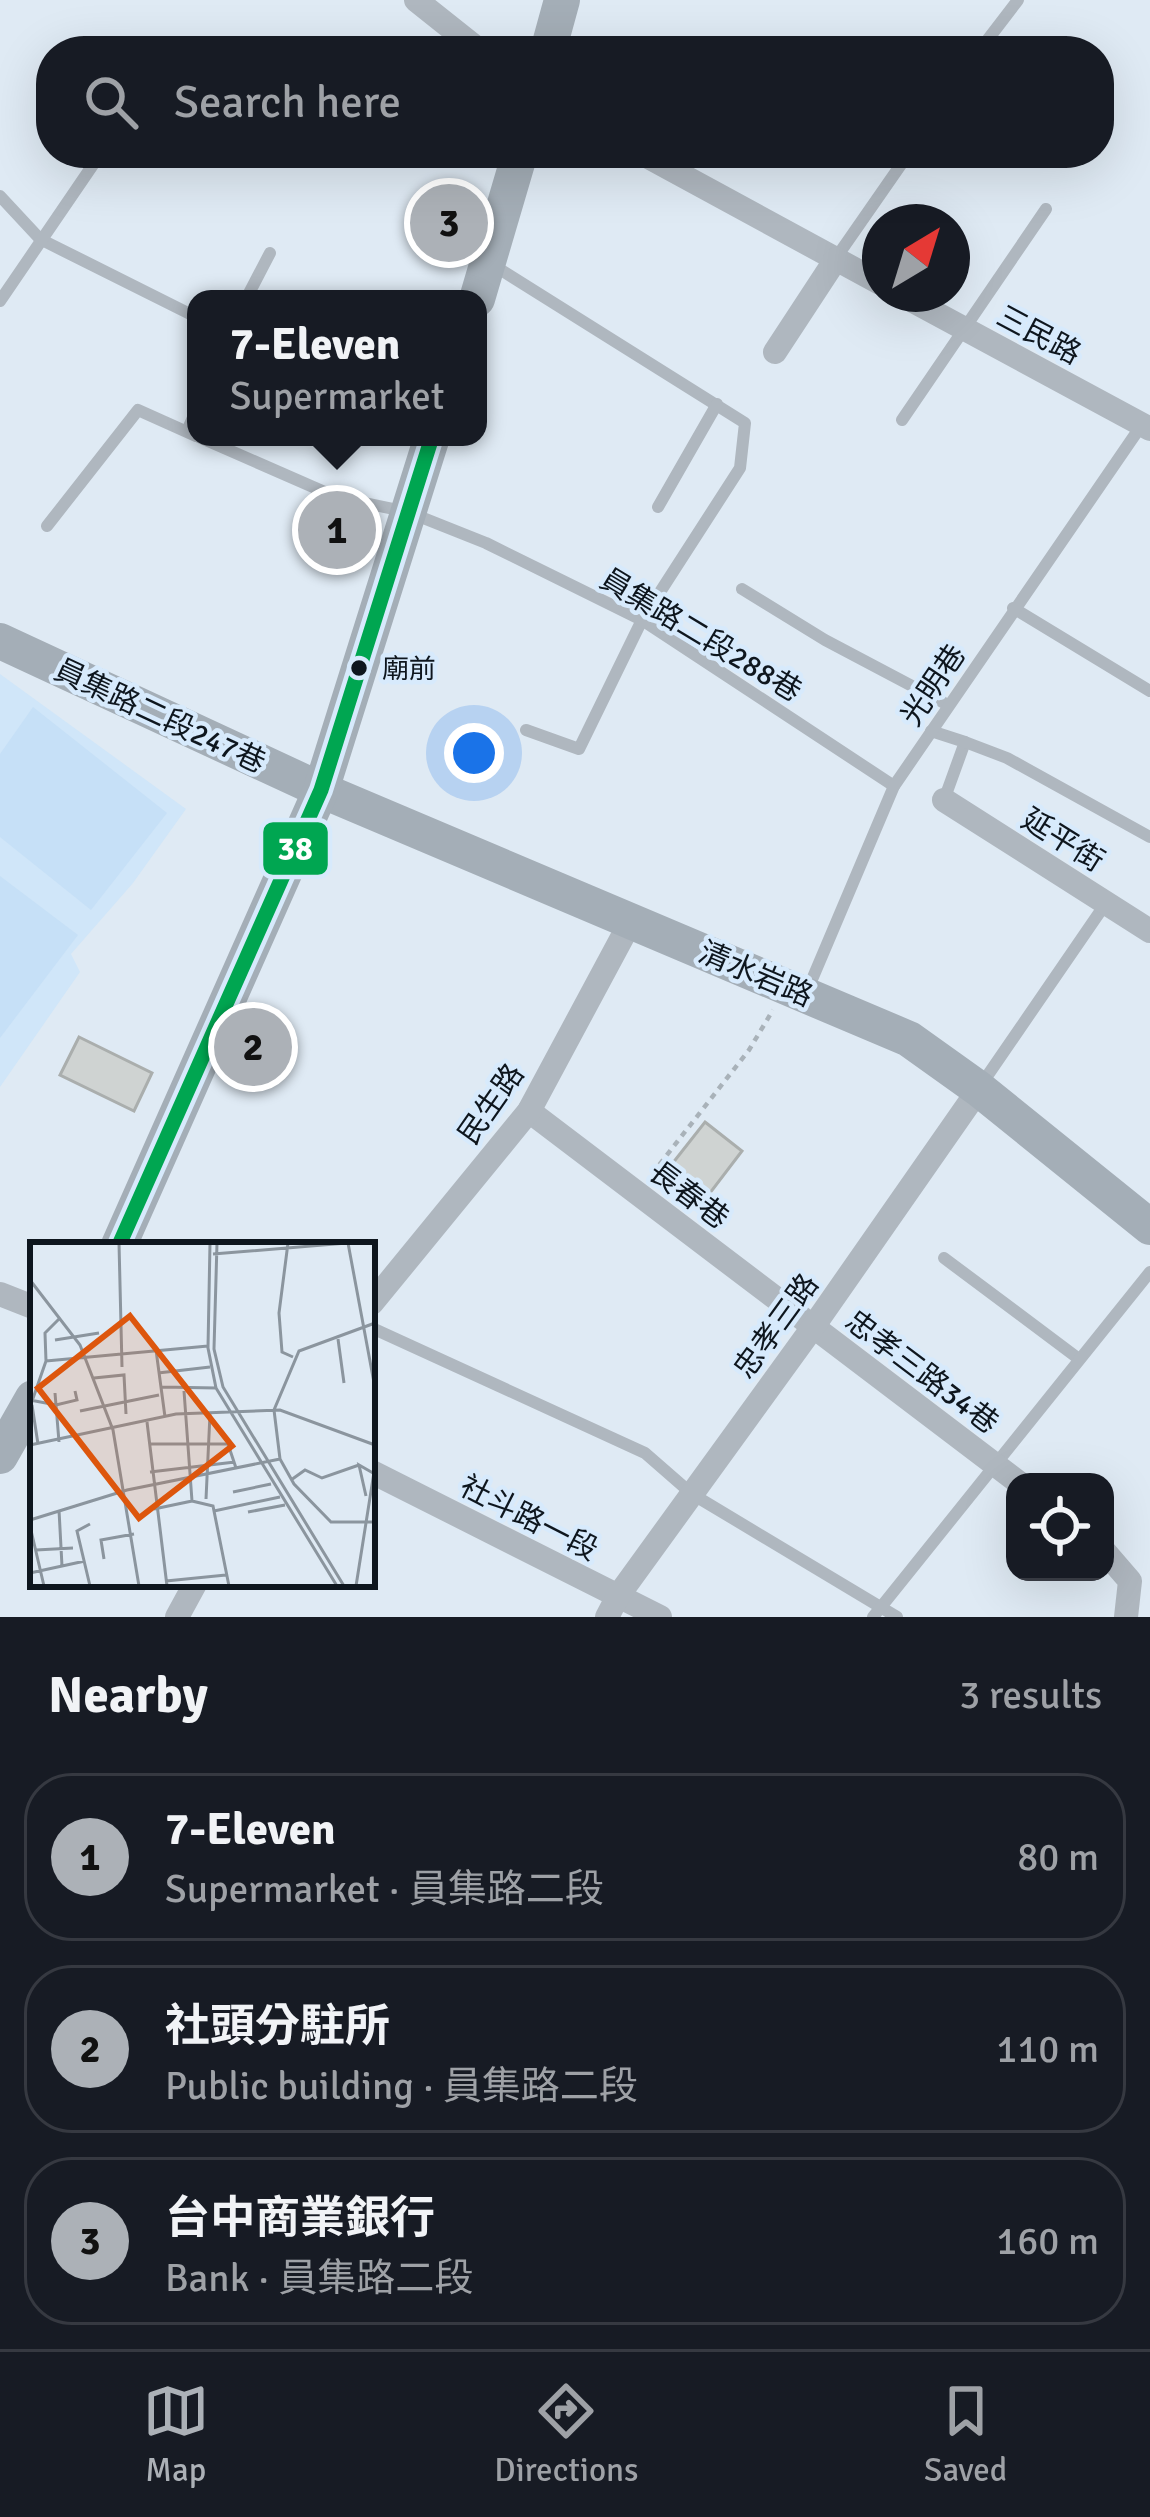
<!DOCTYPE html>
<html lang="en">
<head>
<meta charset="utf-8">
<style>
  :root { --surface:#171b24; --page:#20242c; --text:#f1f3f6; --muted:#9ea1a6; --line:#363941; --accent:#acb1b7 }
  body { margin:0; font-family:Signika,"Noto Sans TC",sans-serif; background:var(--page); color:var(--text) }
  .controls { position:absolute; right:36px; bottom:36px; display:grid; overflow:hidden; border-radius:24px; box-shadow:0 12px 48px #0002 }
  .controls button { width:108px; height:108px; display:grid; place-items:center; padding:0; border:0; border-bottom:3px solid var(--line); background:var(--surface); color:var(--text); font:60px sans-serif }
  .compass { position:absolute; left:862px; top:204px; width:108px; height:108px; border-radius:50%; background:var(--surface); box-shadow:0 12px 48px #0002; rotate:38deg }
  .you { position:absolute; left:474px; top:753px; width:42px; height:42px; margin:-30px; border:9px solid #fff; border-radius:50%; background:#1a73e8; box-shadow:0 0 0 18px #1a73e833 }
  .badge { display:grid; place-items:center; width:78px; height:78px; border-radius:50%; background:var(--accent); color:#111; font-size:39px; font-weight:700 }
  .pin { position:absolute; translate:-50% -50%; border:6px solid #fff; box-shadow:0 3px 12px #0006 }
  .popup { position:absolute; left:187px; top:290px; width:300px; height:156px; box-sizing:border-box; display:grid; place-content:center; border-radius:24px; background:var(--surface); filter:drop-shadow(0 3px 9px #0005); font-size:39px; white-space:nowrap; color:var(--muted) }
  .popup b { font-size:45px; color:var(--text) }
  .popup::after { content:''; position:absolute; left:50%; top:100%; margin-left:-24px; border:24px solid transparent; border-top-color:var(--surface) }
  .list { margin:0; padding:0; list-style:none }
  h2 { display:flex; justify-content:space-between; align-items:center; height:156px; margin:0; padding:0 48px; font-size:51px }
  h2 small { font-size:39px; font-weight:400; color:var(--muted) }
  .list li { display:grid; grid-template-columns:78px 1fr auto; gap:36px; align-items:center; box-sizing:border-box; height:168px; margin:0 24px 24px; padding:0 24px; border:3px solid var(--line); border-radius:48px }
  .list b { display:block; font-size:45px; white-space:nowrap }
  .list p { margin:0; font-size:39px; white-space:nowrap; color:var(--muted) }
  .list em { font-size:39px; font-style:normal; color:var(--muted) }
  .icon { flex:none; width:66px; height:66px; fill:none; stroke:currentColor; stroke-width:2; stroke-linecap:round; stroke-linejoin:round }
  .map { position:relative; flex:none; width:1150px; height:1617px; overflow:hidden }
  .search { position:absolute; background:var(--surface); box-shadow:0 12px 48px #0002; left:36px; right:36px; top:36px; height:132px; display:flex; align-items:center; gap:30px; box-sizing:border-box; padding:0 42px; border-radius:48px; color:var(--muted); font-size:45px }
  .sheet { height:732px; background:var(--surface) }
  nav { display:flex; justify-content:space-around; align-items:center; box-sizing:border-box; height:168px; border-top:3px solid var(--line); background:var(--surface); font-size:33px; color:var(--muted) }
  nav a { display:grid; justify-items:center; gap:6px }
  nav .on { color:var(--accent) }
  .map>svg:first-child { display:block }
  .built { fill:#d0e6f9 }
  .green { fill:#c6e0f7 }
  .building { fill:#cfd3d2; stroke:#aaaead; stroke-width:3 }
  .lines { fill:none; stroke-linecap:round; stroke-linejoin:round }
  .path { stroke:#a9b2b9; stroke-width:4.5; stroke-dasharray:6 6; stroke-linecap:butt }
  .lane { stroke:#afb7bf; stroke-width:12 }
  .street { stroke:#afb7bf; stroke-width:24 }
  .secondary { stroke:#a4aeb7; stroke-width:36 }
  .bus-1-casing { stroke:#d7eafc; stroke-width:24 }
  .bus-1 { stroke:#00a651; stroke-width:15 }
  .bus-dot { fill:#0e161e; stroke:#d7eafc; stroke-width:4.5 }
  .labels { text-anchor:middle; stroke-width:9; stroke-linejoin:round; paint-order:stroke }
  .bus-label { font-size:27px; fill:#0e161e; stroke:#d7eafc; text-anchor:start }
  .street-label { font-size:30px; fill:#0e161e; stroke:#d7eafc }
  .inset-road { fill:none; stroke:#8b959e; stroke-width:3 }
  .view { fill:#dd560d; fill-opacity:0.15; stroke:#dd560d; stroke-width:6 }
  .inset-edge { fill:none; stroke:#0e161e; stroke-width:6 }
  .line-badge { stroke:#d7eafc; stroke-width:4.5 }
  .badge-label { font-size:33px; text-anchor:middle; font-weight:bold; fill:#fff }
</style>
</head>
<body>
<div class="map">
<svg width="1150" height="1617" viewBox="0 0 1150 1617">
  <rect width="100%" height="100%" fill="#dfeaf4"/>
  <polygon class="built" points="0,674 186,809 133,883 71,954 80,972 0,1087"/>
  <g class="green">
    <polygon points="33,707 167,813 91,910 0,837 0,754"/>
    <polygon points="0,876 78,935 0,1038"/>
  </g>
  <g class="building">
    <polygon points="79,1037 152,1073 134,1111 60,1075"/>
    <polygon points="705,1122 742,1151 710,1193 672,1164"/>
  </g>
  <g class="lines">
    <polyline class="path" points="652,1174 749,1050 773,1010"/>
    <g class="lane">
      <polyline points="979,51 1018,0"/>
      <polyline points="0,196 40,239 196,317"/>
      <polyline points="836,258 909,153"/>
      <polyline points="490,263 745,423 740,468 642,620 579,749 526,730"/>
      <polyline points="246,299 270,253"/>
      <polyline points="0,301 101,153"/>
      <polyline points="902,420 1046,209"/>
      <polyline points="187,431 196,411"/>
      <polyline points="199,437 336,497 408,512 486,543 642,620 894,786"/>
      <polyline points="658,507 717,404"/>
      <polyline points="47,526 138,410 196,436"/>
      <polyline points="742,589 825,640 948,705"/>
      <polyline points="1013,608 1150,691"/>
      <polyline points="931,731 965,742 944,800"/>
      <polyline points="965,742 1007,758 1150,837"/>
      <polyline points="808,989 894,786 1141,426"/>
      <polyline points="981,1085 1106,903"/>
      <polyline points="944,1258 1079,1359"/>
      <polyline points="372,1328 645,1453 692,1494 897,1617"/>
      <polyline points="873,1617 1150,1272"/>
    </g>
    <g class="street">
      <polyline points="416,0 480,51"/>
      <polyline points="641,153 880,283"/>
      <polyline points="900,294 1150,429"/>
      <polyline points="775,352 836,259"/>
      <polyline points="944,800 1150,931"/>
      <polyline points="529,1111 1018,1482"/>
      <polyline points="0,1294 33,1307"/>
      <polyline points="372,1303 529,1111 631,921"/>
      <polyline points="372,1472 660,1617"/>
      <polyline points="1105,1552 1130,1581 1126,1617"/>
      <polyline points="177,1617 195,1584"/>
      <polyline points="607,1617 618,1596 813,1327 979,1089"/>
    </g>
    <g class="secondary">
      <polyline points="548,51 562,0"/>
      <polyline points="477,299 520,153"/>
      <polyline points="0,641 321,790 909,1039 979,1089 1150,1227"/>
      <polyline points="119,1245 321,790 432,437"/>
      <polyline points="0,1456 33,1398"/>
    </g>
    <defs>
      <polyline id="bus-1" points="119,1245 321,790 432,437"/>
    </defs>
    <use href="#bus-1" class="bus-1-casing"/>
    <use href="#bus-1" class="bus-1"/>
  </g>
  <circle class="bus-dot" cx="359" cy="668" r="10"/>
  <g class="labels">
    <g class="bus-label">
      <text x="382" y="678">廟前</text>
    </g>
    <g class="street-label">
      <text transform="translate(1039 335) rotate(28)" y="10">三民路</text>
      <text transform="translate(701 635) rotate(31)" y="10">員集路二段288巷</text>
      <text transform="translate(933 685) rotate(-56)" y="10">光明巷</text>
      <text transform="translate(160 716) rotate(25)" y="10">員集路二段247巷</text>
      <text transform="translate(1063 840) rotate(32)" y="10">延平街</text>
      <text transform="translate(756 974) rotate(23)" y="10">清水岩路</text>
      <text transform="translate(491 1104) rotate(-55)" y="10">民生路</text>
      <text transform="translate(689 1195) rotate(37)" y="10">長春巷</text>
      <text transform="translate(776 1326) rotate(-54)" y="10">忠孝三路</text>
      <text transform="translate(922 1372) rotate(37)" y="10">忠孝三路34巷</text>
      <text transform="translate(529 1518) rotate(27)" y="10">社斗路一段</text>
    </g>
  </g>
  <g transform="translate(30 1242)">
    <rect width="345" height="345" fill="#dfeaf4"/>
    <path class="inset-road" d="M89,1L92,125M180,1L178,106L186,146L307,344M187,1L184,107L193,145L314,344M258,1L249,71L252,110L263,115M318,1L345,146M183,12L317,1M0,38L50,103L83,188L109,344M345,81L269,109L244,168L250,217L264,242L301,280H345M308,97L314,141M25,98L69,91M126,108L135,175M16,119L178,104M128,131L180,125M64,136L94,133L96,172M132,145L186,146M25,151L29,200M0,158L26,163L47,158L45,149M2,163L8,202M0,165L16,119L15,91L30,76M50,169L129,153M117,180L137,344M120,202H198L206,226M0,203L146,172L250,168L345,203M120,230L205,220M261,238L275,228L292,236L329,223M203,250L241,242M336,254L329,223L343,231M176,257L180,172M162,259L183,264L199,344M124,267L162,259L154,149M29,268L32,324M184,269L250,255M218,270L255,263M0,278L97,248L250,217M60,282L47,289L60,344M0,284L14,344M6,308L43,306M74,317L71,298L104,292M0,331L55,319M136,339L196,333M326,344L345,224"/>
    <path class="view" d="M100,74L202,204L109,276L8,146Z"/>
    <rect width="345" height="345" class="inset-edge"/>
  </g>
  <rect class="line-badge" x="261" y="820" width="69" height="57" rx="12" fill="#00a651"/>
  <g class="badge-label">
    <text x="295" y="860">38</text>
  </g>
</svg>
<div class="controls">
<button><svg class="icon" aria-label="locate" viewBox="0 0 24 24"><circle cx="12" cy="12" r="6"/><path d="M12 2v4M12 18v4M2 12h4M18 12h4"/></svg></button>
</div>
<svg class="compass" viewBox="-18 -18 36 36"><path d="M0-13l5 13h-10z" fill="#e53935"/><path d="M0 13l5-13h-10z" fill="#9ea1a6"/></svg>
<div class="you"></div>
<div class="pin badge" style="left:337px;top:530px">1</div>
<div class="popup"><b>7-Eleven</b>Supermarket</div>
<div class="pin badge" style="left:253px;top:1047px">2</div>
<div class="pin badge" style="left:449px;top:223px">3</div>
<div class="search"><svg class="icon" aria-label="search" viewBox="0 0 24 24"><circle cx="10" cy="10" r="6"/><path d="M15 15l6 6"/></svg>Search here</div>
</div>
<section class="sheet">
<h2>Nearby<small>3 results</small></h2>
<ul class="list">
<li><span class="badge">1</span><div><b>7-Eleven</b><p>Supermarket · 員集路二段</p></div><em>80 m</em></li>
<li><span class="badge">2</span><div><b>社頭分駐所</b><p>Public building · 員集路二段</p></div><em>110 m</em></li>
<li><span class="badge">3</span><div><b>台中商業銀行</b><p>Bank · 員集路二段</p></div><em>160 m</em></li>
</ul>
</section>
<nav>
<a class="on"><svg class="icon" aria-label="map" viewBox="0 0 24 24"><path d="M3 6l6-2 6 2 6-2v14l-6 2-6-2-6 2zM9 4v14M15 6v14"/></svg>Map</a>
<a><svg class="icon" aria-label="directions" viewBox="0 0 24 24"><path d="M12 3l9 9-9 9-9-9zM9 14v-3h6M13 9l2 2-2 2"/></svg>Directions</a>
<a><svg class="icon" aria-label="saved" viewBox="0 0 24 24"><path d="M7 4h10v16l-5-4-5 4z"/></svg>Saved</a>
</nav>
</body>
</html>
